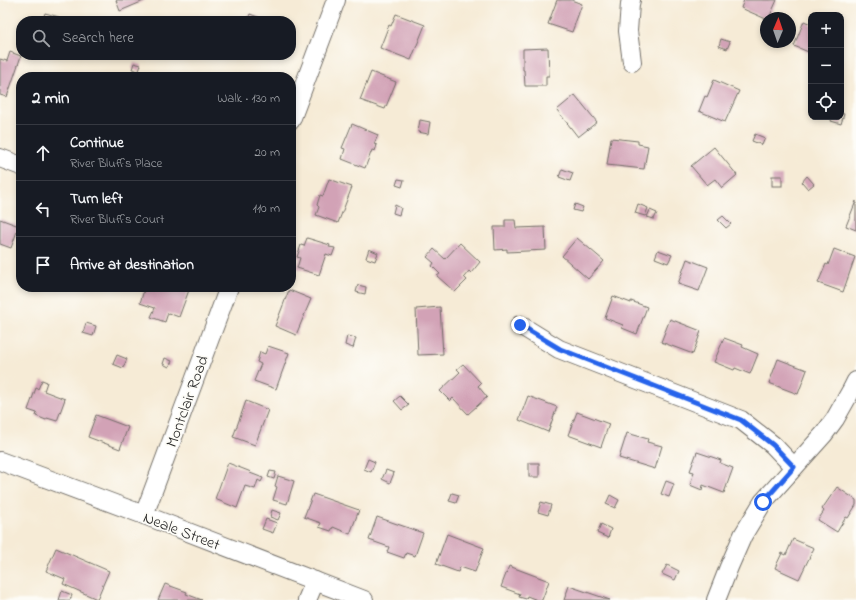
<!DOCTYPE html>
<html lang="en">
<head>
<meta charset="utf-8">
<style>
  :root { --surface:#171b24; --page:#242831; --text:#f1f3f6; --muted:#9ea1a6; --line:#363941 }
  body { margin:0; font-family:"Indie Flower",sans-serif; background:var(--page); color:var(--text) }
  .controls { position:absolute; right:12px; top:12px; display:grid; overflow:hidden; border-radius:8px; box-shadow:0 2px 6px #0003 }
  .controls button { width:36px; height:36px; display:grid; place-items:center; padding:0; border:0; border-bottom:1px solid var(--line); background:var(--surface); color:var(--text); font:20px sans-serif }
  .compass { position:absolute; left:760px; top:12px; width:36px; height:36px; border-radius:50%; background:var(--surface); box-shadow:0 2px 6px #0003; rotate:2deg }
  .stop { position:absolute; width:12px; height:12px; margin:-9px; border:3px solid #2563eb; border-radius:50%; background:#fff }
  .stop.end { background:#2563eb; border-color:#fff; box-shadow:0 1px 4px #0008 }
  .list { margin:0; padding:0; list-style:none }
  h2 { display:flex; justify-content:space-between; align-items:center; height:52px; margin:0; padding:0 16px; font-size:17px }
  h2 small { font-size:13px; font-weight:400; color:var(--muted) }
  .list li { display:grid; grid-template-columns:26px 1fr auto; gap:12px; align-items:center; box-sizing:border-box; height:56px; padding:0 16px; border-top:1px solid var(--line) }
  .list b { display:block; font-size:15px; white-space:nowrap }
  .list p { margin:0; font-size:13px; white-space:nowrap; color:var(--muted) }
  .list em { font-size:13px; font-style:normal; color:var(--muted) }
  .icon { flex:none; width:22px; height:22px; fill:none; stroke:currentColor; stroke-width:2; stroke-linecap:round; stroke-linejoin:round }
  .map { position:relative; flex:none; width:856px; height:600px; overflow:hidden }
  .search { position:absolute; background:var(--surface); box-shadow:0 2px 6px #0003; left:16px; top:16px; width:280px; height:44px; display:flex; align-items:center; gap:10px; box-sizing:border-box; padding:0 14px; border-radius:16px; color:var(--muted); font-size:15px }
  .panel { position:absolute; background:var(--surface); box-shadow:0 2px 6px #0003; left:16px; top:72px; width:280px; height:220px; border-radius:16px }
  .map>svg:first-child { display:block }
  .building { fill:#d2a2b6 }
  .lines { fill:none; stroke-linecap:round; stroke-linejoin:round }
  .street-casing { stroke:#726e67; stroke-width:20 }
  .street { stroke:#fff; stroke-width:18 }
  .route { stroke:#2563eb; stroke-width:5 }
  .labels { text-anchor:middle; stroke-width:3.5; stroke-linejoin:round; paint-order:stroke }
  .street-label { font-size:16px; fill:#2b2b2b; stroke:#fdfcf7 }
</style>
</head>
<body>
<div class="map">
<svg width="856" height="600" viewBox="0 0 856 600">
  <rect width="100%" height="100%" fill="#fdfcf7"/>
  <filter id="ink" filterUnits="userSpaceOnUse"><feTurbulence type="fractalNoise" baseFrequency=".025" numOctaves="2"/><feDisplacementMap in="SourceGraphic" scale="8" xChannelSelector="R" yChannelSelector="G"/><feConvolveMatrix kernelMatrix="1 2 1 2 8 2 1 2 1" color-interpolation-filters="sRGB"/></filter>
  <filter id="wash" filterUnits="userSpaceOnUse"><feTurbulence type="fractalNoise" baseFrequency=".012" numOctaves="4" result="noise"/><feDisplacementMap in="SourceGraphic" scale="16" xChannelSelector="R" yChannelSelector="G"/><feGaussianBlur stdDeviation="0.9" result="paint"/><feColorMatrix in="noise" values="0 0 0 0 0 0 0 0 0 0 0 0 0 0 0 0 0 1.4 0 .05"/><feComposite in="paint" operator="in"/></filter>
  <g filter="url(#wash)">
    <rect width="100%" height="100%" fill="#f6ebd6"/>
    <g id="blocks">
      <g class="building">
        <polygon points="116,0 146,0 120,11"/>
        <polygon points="557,0 571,0 582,4 572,32 548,24"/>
        <polygon points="744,0 777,0 769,18 766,18 766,19 741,8"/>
        <polygon points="45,13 59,17 57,21 42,21"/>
        <polygon points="250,14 268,21 247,21"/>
        <polygon points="396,14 425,25 411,60 380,48 389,25 391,26"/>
        <polygon points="804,21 811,24 811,53 794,46"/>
        <polygon points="721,39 730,42 727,49 719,46"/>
        <polygon points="548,48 549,76 546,76 546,86 525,86 524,70 523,70 523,49"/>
        <polygon points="10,52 21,56 7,97 0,95 0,59 7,61"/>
        <polygon points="134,63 141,65 139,71 132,69"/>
        <polygon points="371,72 396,82 385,109 360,100"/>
        <polygon points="714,80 739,91 725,122 699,111 705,96 707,97"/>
        <polygon points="575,95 597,122 578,137 557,110"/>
        <polygon points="841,113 844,114 841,124 831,121 832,117 841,117"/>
        <polygon points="420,120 430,122 428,134 418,132"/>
        <polygon points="352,124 378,135 374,144 377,145 375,151 372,150 365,168 342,159 345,149 342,148"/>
        <polygon points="755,134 765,138 762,145 752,141"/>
        <polygon points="611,138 638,141 638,144 648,146 644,169 607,165"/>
        <polygon points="714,147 737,175 722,188 715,179 707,185 691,166"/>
        <polygon points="562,169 573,173 570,181 559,177"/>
        <rect x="772" y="176" width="10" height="10"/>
        <polygon points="807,176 814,184 808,189 802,182"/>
        <polygon points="329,179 352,187 338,223 316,215 319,207 317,205 320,195 323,196"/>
        <polygon points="398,179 404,180 402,187 396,185"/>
        <polygon points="856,201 856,230 846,226"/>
        <polygon points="575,204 583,207 581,212 573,210"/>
        <polygon points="638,204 648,208 645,216 635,213"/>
        <polygon points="395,205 401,208 399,215 393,213"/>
        <polygon points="650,210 657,213 654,219 647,217"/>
        <polygon points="723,216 731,224 726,228 718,220"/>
        <polygon points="0,219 19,226 11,248 0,244"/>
        <polygon points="505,220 515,220 516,228 545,227 546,250 507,252 507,249 495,250 494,227 505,227"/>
        <polygon points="307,238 330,245 329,247 335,248 332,256 326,254 319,275 297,268 300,258 297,257 301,245 304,246"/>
        <polygon points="577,238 604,261 588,279 562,256"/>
        <polygon points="460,243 480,262 471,273 469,271 464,277 467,280 455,292 437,276 440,274 432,266 434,263 427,257 434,249 445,259"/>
        <polygon points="369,249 378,253 375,261 366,258"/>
        <polygon points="834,249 855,257 843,292 818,283 826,264 828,265"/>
        <polygon points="658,250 672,255 668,263 655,258"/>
        <polygon points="687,259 708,267 699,291 678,284"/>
        <polygon points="358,285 366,287 365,294 356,292"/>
        <polygon points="145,287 180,287 189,290 179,317 168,313 165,322 151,317 155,308 140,303"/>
        <polygon points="289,290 311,299 296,335 275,326"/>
        <polygon points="613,296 631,303 631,301 647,307 637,334 622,328 623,325 605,318"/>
        <polygon points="440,307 443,354 418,355 416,309"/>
        <polygon points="670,319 701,331 693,354 661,342"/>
        <polygon points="86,323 96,326 93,336 83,333"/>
        <polygon points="347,336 356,338 353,348 345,345"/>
        <polygon points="724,338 743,345 742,347 758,354 750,374 735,368 734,370 714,362"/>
        <polygon points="268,346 289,353 276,389 254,381 261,364 257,362 260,352 265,354"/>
        <polygon points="117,355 127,359 123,368 113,364"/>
        <polygon points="165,358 172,361 169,367 163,364"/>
        <polygon points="778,359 807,370 798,394 769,383"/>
        <polygon points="463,364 481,383 478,386 487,397 468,414 453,398 450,401 440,391 460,372 457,369"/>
        <polygon points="42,380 47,382 44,391 65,399 57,421 47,418 46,420 36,416 37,413 28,410 36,388 38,389"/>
        <polygon points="400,396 409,405 402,410 394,401"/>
        <polygon points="528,396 557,407 548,432 519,420"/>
        <polygon points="246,401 268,410 255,445 233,437"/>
        <polygon points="577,412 609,424 601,447 568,435"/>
        <polygon points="96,415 128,427 120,449 88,437"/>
        <polygon points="627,433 648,439 647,442 662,446 655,469 619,458"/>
        <polygon points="697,452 721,460 720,463 733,468 724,493 703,485 702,490 690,485 694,472 690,471"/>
        <polygon points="368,459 375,462 371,472 364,469"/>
        <polygon points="228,463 251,472 250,473 263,478 261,482 258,480 255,489 245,486 237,508 215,499"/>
        <rect x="529" y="463" width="10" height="14"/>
        <polygon points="386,470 394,473 390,483 382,479"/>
        <polygon points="270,471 276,472 274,479 268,477"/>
        <polygon points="278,476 294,481 287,504 273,500 277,487 275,486"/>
        <polygon points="666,481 674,484 669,497 661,494"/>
        <polygon points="837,487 856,500 856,505 848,518 846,517 837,532 818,520 824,511 822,509"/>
        <polygon points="452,493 459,495 456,503 449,501"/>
        <polygon points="313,494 359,510 350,534 333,527 331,531 319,527 321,523 304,517"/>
        <polygon points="610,495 619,500 615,508 606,504"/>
        <polygon points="541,502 551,505 548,515 538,512"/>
        <polygon points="272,510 281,513 278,520 270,517"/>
        <polygon points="377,517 423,533 415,556 406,553 404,558 387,552 389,547 369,540"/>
        <polygon points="266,519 277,523 273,533 262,529"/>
        <polygon points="601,524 611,529 608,538 597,533"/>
        <polygon points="447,534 484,548 475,572 460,567 458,572 436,564"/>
        <polygon points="793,539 814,548 799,579 775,568 782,553 786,555"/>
        <polygon points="56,548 109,571 97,599 63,584 65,579 46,571"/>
        <polygon points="667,565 679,571 675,580 662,574"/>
        <polygon points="509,566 549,581 542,600 537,600 527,596 526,599 519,597 520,594 501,587"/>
        <polygon points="165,584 187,592 186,594 202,600 158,600"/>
        <polygon points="569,586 610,600 564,600"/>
        <polygon points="62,591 72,595 70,600 59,600"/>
      </g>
    </g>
  </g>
  <g filter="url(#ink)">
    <use href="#blocks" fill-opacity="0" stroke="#726e67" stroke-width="1"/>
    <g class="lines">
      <defs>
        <g id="street">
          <polyline points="631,0 630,4 628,31 632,62"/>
          <polyline points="291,120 336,0"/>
          <polyline points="0,158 21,166"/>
          <polyline points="520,325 559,349 741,420 773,445 794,467"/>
          <polyline points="0,461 144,515 364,600"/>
          <polyline points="144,515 229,287"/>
          <polyline points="307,600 315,581"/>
          <polyline points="716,600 729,567 743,535 763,502 824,434 835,419 852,389 856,381"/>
        </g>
      </defs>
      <use href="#street" class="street-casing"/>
      <use href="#street" class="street"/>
    </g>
  </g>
  <g class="lines" filter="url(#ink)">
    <polyline class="route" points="520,325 560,349 741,420 773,445 794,467 763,502"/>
  </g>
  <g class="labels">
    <g class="street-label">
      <text transform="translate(186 401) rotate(-70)" y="6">Montclair Road</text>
      <text transform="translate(182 530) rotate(21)" y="6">Neale Street</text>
    </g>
  </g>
</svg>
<div class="controls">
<button>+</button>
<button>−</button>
<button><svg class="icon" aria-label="locate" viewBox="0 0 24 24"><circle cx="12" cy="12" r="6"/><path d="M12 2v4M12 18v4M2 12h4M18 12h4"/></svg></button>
</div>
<svg class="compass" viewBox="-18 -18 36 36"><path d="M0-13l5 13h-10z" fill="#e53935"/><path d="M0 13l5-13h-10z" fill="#9ea1a6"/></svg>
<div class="stop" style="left:763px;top:502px"></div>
<div class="stop end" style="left:520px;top:325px"></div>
<div class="search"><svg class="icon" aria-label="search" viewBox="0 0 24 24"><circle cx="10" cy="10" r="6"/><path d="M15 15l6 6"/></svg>Search here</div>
<section class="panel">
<h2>2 min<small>Walk · 130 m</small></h2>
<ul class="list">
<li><svg class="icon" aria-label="ahead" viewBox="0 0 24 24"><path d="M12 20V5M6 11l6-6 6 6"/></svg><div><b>Continue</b><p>River Bluffs Place</p></div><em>20 m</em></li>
<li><svg class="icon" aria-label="left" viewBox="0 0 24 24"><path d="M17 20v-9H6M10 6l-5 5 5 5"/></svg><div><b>Turn left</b><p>River Bluffs Court</p></div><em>110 m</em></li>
<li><svg class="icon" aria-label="arrive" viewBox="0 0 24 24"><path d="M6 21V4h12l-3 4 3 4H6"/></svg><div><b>Arrive at destination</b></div></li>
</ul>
</section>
</div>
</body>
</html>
